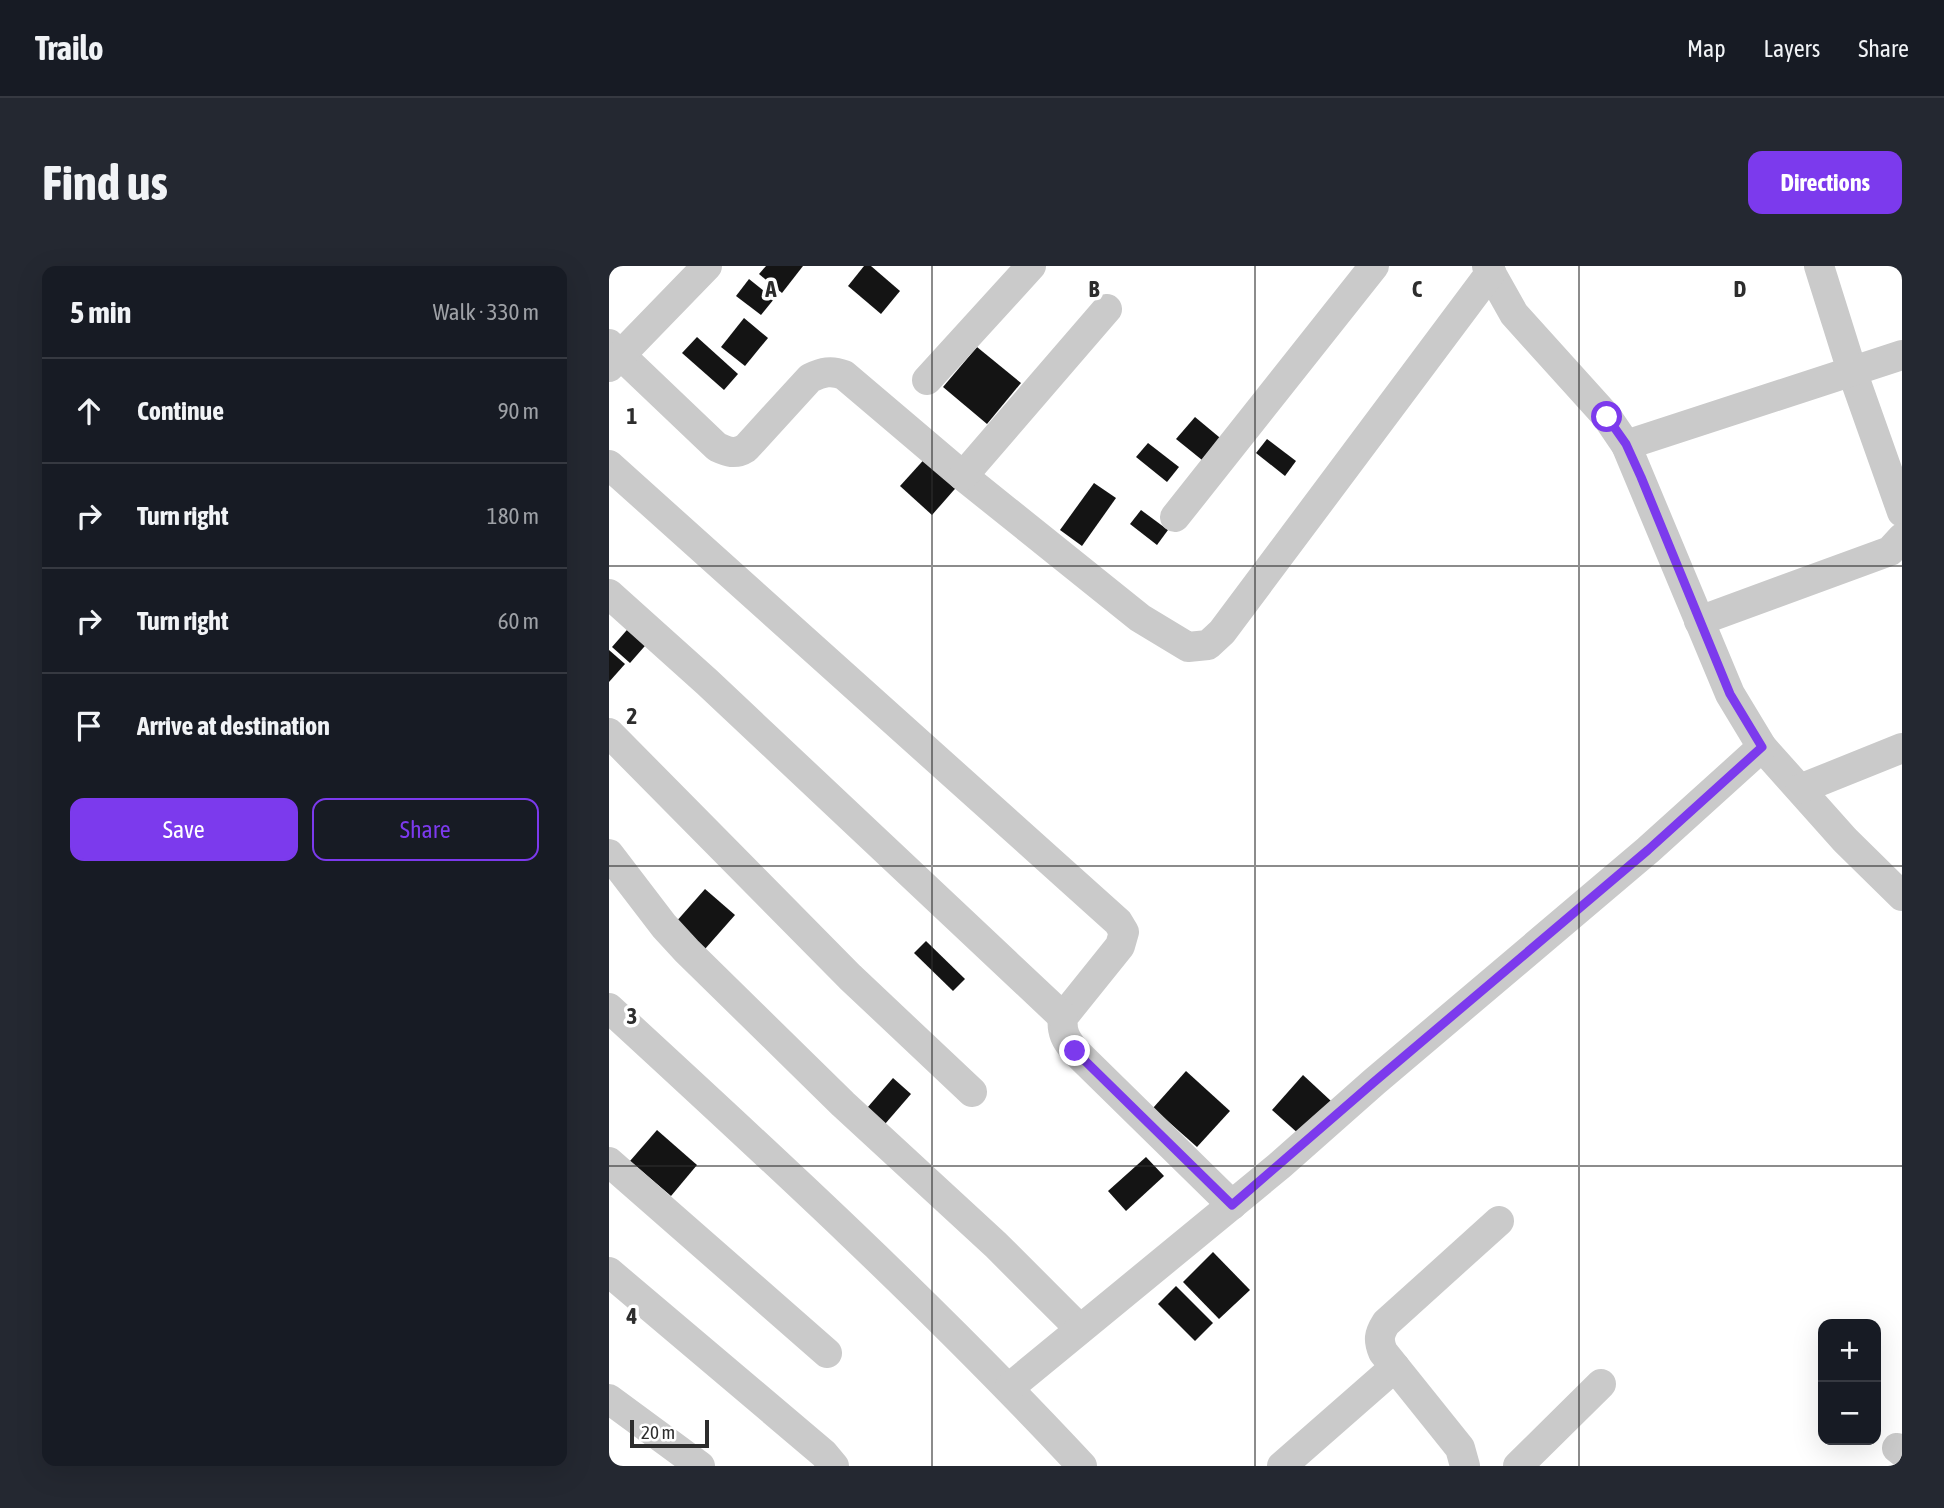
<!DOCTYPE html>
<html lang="en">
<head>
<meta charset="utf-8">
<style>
  :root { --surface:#171b24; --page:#242831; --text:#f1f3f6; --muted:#9ea1a6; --line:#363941; --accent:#7c3aed }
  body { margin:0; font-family:"Asap Condensed",sans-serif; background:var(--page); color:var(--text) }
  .controls { position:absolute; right:21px; bottom:21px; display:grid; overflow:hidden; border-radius:14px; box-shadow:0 7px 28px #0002 }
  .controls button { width:63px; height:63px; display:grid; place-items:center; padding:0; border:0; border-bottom:2px solid var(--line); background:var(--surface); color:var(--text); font:35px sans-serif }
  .scale { position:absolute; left:21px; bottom:18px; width:79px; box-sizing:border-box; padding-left:7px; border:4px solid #2d2d2d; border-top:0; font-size:19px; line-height:24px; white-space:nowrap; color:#2d2d2d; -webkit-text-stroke:5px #fff; paint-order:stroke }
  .stop { position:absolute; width:21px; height:21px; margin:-16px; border:5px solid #7c3aed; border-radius:50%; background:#fff }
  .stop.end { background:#7c3aed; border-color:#fff; box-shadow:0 2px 7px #0008 }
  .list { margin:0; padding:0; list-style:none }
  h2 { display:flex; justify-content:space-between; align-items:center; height:91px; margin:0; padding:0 28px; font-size:30px }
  h2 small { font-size:23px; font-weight:400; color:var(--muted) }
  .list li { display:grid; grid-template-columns:46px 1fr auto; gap:21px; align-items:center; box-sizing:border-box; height:105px; padding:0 28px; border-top:2px solid var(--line) }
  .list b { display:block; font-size:26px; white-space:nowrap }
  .list em { font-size:23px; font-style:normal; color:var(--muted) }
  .actions { display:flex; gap:14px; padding:21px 28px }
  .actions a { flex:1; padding:16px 0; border:2px solid var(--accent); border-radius:14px; text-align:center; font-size:24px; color:var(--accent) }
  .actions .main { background:var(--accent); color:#fff }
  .icon { flex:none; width:38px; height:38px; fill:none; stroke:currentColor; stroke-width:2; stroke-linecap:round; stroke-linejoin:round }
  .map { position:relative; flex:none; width:1293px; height:1200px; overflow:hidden; border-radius:14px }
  header { display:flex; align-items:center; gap:42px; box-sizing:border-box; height:98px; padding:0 35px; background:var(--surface); border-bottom:2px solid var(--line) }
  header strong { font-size:33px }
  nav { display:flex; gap:38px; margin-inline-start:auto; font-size:24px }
  .intro { display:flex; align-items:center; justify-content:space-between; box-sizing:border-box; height:168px; padding:0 42px }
  h1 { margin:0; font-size:49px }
  .button { padding:18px 32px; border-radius:14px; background:var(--accent); color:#fff; font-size:24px; font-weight:700 }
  main { display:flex; gap:42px; padding:0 42px }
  aside { flex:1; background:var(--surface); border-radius:14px; box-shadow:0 7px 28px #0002 }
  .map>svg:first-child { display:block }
  .building { fill:#141414 }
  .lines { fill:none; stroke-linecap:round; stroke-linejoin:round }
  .street { stroke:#cacaca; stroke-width:30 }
  .route { stroke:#7c3aed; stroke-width:9 }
  .grid { fill:none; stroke:#2d2d2d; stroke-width:2; stroke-opacity:0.55 }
  .grid-label { font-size:23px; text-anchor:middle; font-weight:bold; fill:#2d2d2d; stroke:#fff; stroke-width:7; stroke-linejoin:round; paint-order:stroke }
</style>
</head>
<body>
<header>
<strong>Trailo</strong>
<nav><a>Map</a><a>Layers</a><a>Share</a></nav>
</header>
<div class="intro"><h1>Find us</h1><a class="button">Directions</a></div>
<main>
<aside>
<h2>5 min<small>Walk · 330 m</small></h2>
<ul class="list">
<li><svg class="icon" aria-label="ahead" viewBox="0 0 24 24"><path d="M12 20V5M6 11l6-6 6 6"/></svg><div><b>Continue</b></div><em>90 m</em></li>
<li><svg class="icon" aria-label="right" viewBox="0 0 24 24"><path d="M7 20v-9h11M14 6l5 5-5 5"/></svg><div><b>Turn right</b></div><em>180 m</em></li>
<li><svg class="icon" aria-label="right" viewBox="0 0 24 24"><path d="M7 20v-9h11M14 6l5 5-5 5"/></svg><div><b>Turn right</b></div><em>60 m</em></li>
<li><svg class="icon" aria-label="arrive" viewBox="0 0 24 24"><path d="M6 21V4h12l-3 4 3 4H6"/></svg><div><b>Arrive at destination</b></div></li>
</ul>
<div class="actions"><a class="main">Save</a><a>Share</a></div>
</aside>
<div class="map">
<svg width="1293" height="1200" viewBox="0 0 1293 1200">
  <rect width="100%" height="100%" fill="#fff"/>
  <g class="building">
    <polygon points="157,0 194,0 173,27 150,8"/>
    <polygon points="255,0 262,0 291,25 272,48 239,20"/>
    <polygon points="140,13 165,33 152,49 127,30"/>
    <polygon points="135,52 159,72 136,100 112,81"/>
    <polygon points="88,71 129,108 115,124 73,87"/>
    <polygon points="368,81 412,117 378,158 334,121"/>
    <polygon points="586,151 616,176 598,198 567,173"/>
    <polygon points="658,173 687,195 676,210 647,187"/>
    <polygon points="539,177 570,201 558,216 527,191"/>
    <polygon points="320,188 352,216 323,249 291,220"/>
    <polygon points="485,217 507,232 473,280 451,264"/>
    <polygon points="532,244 559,264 548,279 521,258"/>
    <polygon points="24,357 42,373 21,397 3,381"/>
    <polygon points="0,384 16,398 0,416"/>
    <polygon points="96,623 126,649 96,683 66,657"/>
    <polygon points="317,675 356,713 344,725 305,687"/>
    <polygon points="577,805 621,845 588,881 544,842"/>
    <polygon points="694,809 722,835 691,869 663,844"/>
    <polygon points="284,812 302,828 276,858 258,842"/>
    <polygon points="48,864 88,899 62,930 21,895"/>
    <polygon points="537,891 555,910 517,945 499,925"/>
    <polygon points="604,986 641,1024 610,1053 574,1016"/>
    <polygon points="567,1020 604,1057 586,1075 549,1038"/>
  </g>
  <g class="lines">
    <g class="street">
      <polyline points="878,0 905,48 998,151 1017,179 1121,428 1153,481 1236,574 1293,630"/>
      <polyline points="1210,0 1243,105 1293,246"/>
      <path d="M0,78L108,181C119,186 126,189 137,182L201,112C214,106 222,104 235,109L354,210L531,352L579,381L599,379L613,366L882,6"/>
      <polyline points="0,101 98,0"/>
      <polyline points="318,114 422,0"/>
      <polyline points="1017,179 1293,89"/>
      <path d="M0,199L509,656L515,666L511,680L454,751C452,766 457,774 466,785L623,939"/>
      <polyline points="354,210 498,43"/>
      <polyline points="566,251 765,0"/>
      <polyline points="0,328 98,416 454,751"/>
      <polyline points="1090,355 1281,285 1293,272"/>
      <polyline points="0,467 241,711 363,826"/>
      <polyline points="1191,523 1293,482"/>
      <polyline points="0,588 55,660 78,685 234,838 387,979 471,1063"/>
      <path d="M0,742C161,890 323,1039 473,1200"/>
      <polyline points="0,896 218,1087"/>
      <polyline points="0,1006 215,1188 225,1200"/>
      <polyline points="400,1122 670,900 765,816 1039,584 1153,481"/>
      <polyline points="0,1133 91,1200"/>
      <polyline points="1288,1182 1293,1186"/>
      <polyline points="673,1200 786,1101"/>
      <path d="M856,1200L851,1182L774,1086C769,1074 770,1068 777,1057L890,955"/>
      <polyline points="909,1200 992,1118"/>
    </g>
  </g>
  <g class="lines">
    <polyline class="route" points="466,785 623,939 765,816 1039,584 1153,481 1121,428 1032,211 1017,178 998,151"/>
  </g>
  <path class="grid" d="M323,0V1200M646,0V1200M970,0V1200M0,300H1293M0,600H1293M0,900H1293"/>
  <g class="grid-label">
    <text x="162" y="31">A</text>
    <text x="485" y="31">B</text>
    <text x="808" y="31">C</text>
    <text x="1131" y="31">D</text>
    <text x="23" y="158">1</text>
    <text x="23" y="458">2</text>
    <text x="23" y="758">3</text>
    <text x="23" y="1058">4</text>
  </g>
</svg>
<div class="controls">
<button>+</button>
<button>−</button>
</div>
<div class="scale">20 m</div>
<div class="stop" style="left:998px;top:151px"></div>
<div class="stop end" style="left:466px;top:785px"></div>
</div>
</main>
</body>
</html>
